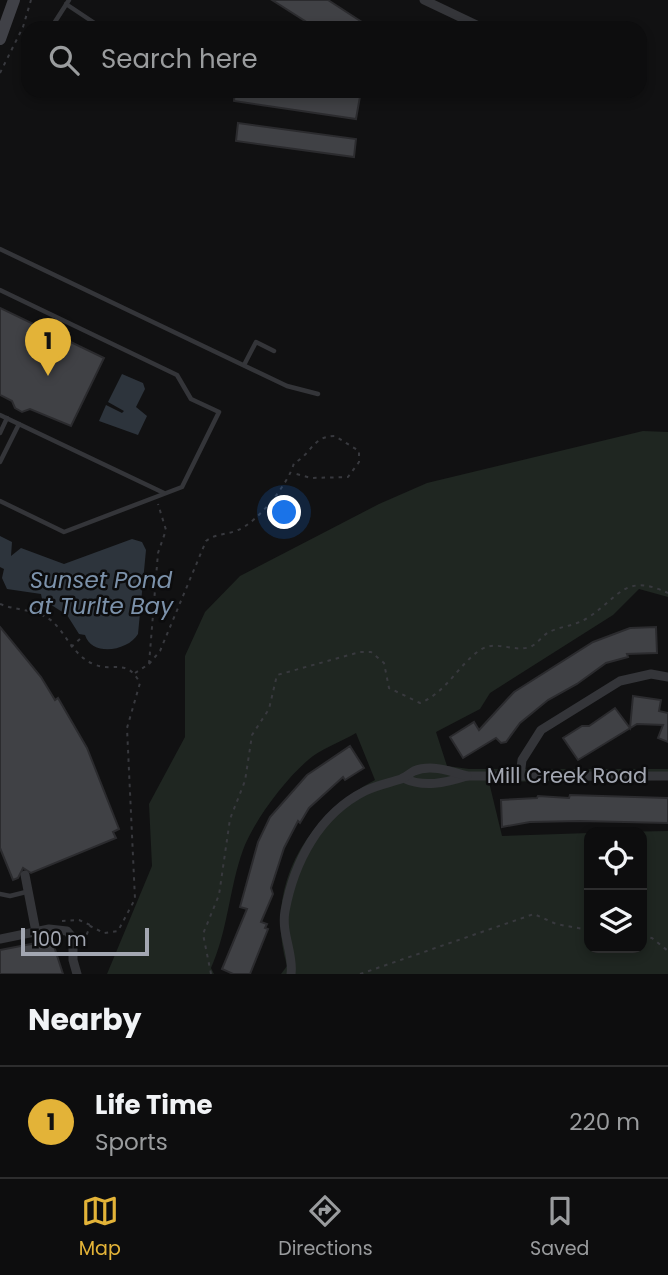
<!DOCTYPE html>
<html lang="en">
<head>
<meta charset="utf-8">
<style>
  :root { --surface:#0d0d0e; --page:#161617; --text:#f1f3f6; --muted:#9a9c9e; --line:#2d2d2e; --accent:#e3b338 }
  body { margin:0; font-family:Poppins,sans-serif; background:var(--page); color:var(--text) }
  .controls { position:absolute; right:21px; bottom:21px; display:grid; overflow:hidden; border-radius:14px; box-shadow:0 4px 10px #0003 }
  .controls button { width:63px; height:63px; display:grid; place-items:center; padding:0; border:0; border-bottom:2px solid var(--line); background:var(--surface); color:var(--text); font:35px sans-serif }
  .scale { position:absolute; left:21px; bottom:18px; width:128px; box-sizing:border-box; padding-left:7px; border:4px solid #a3a7b2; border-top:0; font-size:19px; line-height:24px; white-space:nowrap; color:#a3a7b2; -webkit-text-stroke:5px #0c0c0d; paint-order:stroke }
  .you { position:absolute; left:285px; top:513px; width:24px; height:24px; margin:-18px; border:5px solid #fff; border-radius:50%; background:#1a73e8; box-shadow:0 0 0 10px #1a73e833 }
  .badge { display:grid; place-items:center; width:46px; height:46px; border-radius:50%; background:var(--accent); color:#111; font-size:23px; font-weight:700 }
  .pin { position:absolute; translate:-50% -58px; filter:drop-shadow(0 2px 4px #0008) }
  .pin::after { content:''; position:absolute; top:37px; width:24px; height:21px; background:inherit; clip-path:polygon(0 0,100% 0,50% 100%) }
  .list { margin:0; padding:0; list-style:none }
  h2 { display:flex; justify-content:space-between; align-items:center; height:91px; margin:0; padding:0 28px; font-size:30px }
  h2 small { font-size:23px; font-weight:400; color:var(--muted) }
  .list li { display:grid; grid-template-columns:46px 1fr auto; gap:21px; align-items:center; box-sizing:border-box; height:112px; padding:0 28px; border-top:2px solid var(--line) }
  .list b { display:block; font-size:26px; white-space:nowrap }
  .list p { margin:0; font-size:23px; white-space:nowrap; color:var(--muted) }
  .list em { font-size:23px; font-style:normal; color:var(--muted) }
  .icon { flex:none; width:38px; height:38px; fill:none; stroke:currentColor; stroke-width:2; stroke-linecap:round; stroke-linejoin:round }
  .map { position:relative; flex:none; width:668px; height:974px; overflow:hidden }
  .search { position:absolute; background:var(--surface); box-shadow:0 4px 10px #0003; left:21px; right:21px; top:21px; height:77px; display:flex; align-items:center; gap:18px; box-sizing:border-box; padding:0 24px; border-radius:21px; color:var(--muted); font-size:26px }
  .sheet { height:203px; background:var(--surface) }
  nav { display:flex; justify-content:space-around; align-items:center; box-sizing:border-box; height:98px; border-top:2px solid var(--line); background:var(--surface); font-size:19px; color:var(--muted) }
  nav a { display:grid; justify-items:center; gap:4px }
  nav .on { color:var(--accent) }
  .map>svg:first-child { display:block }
  .green { fill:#1f2621 }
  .water { fill:#2d343c }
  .building { fill:#404145; stroke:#2b2b2e; stroke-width:2 }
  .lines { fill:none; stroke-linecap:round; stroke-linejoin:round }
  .path { stroke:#38393e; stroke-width:2; stroke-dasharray:3.5 5; stroke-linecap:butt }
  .lane { stroke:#343539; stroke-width:4.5 }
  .street { stroke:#343539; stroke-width:9 }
  .secondary { stroke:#404147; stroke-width:12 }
  .labels { text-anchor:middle; stroke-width:5; stroke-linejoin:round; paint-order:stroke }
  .street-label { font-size:21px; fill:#a3a7b2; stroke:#0c0c0d }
  .water-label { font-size:23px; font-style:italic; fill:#7c92ab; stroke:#0c0c0d }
</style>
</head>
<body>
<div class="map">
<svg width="668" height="974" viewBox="0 0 668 974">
  <rect width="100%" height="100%" fill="#111112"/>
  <path class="green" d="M643,431L668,432V597L639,589L613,615L490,693L480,709L436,732L447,766L469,769H668V780L489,782L502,836L589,833V948H642V832H616L668,831V974H281L287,966C264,887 305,817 375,780L356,733C342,741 326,747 313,756C288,775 254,820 243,850C229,889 228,930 211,968L214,974H107L152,866L149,804L185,737V656L205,612L240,576L379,504L427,483Z"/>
  <g class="water">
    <polygon points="122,374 143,383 145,389 136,407 147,416 138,435 99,421 106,405 122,413 124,411 108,402"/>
    <path d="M0,536L12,542L11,556L21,548L64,564L132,539L142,542L146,550L138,634C128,651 92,657 85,635L79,634L67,615L42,599L41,594L7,589L2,578L4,569L0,567Z"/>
  </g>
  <g class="building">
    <polygon points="272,0 328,0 371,28 316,28"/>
    <polygon points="235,91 361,91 356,119 234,101"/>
    <polygon points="238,123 356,139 354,157 236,141"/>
    <polygon points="0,308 104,358 71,426 30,409 22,412 15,408 12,401 0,395"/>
    <polygon points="0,627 41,677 55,700 58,698 87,748 119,829 113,832 116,838 31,873 23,868 18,878 13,880 0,848"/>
    <polygon points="656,627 657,653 627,654 628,657 606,663 577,684 548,700 520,723 506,742 501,743 496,738 463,758 450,737 474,722 479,730 514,692 593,642 630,628"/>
    <polygon points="633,696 661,700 659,711 668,713 668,742 658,738 663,725 637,724 578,760 563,738 582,726 589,726 615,708 630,728"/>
    <polygon points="350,746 364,768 345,780 343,777 309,808 300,823 298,821 284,848 271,888 273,894 261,922 267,924 265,928 268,929 250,974 233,974 222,969 247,909 240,907 258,842 270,817 307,775"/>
    <polygon points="570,795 668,798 668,823 580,821 530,822 502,827 501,800 537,798 538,796 569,798"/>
    <polygon points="52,940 63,974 0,974 0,950"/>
  </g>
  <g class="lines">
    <g class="path">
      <polyline points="0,73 23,27 31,0"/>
      <path d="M0,604C17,611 37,609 52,621C68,636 72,654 93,664C114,673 126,657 140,683L127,728L135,899L118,931L104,933L90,926L83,944"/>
      <polyline points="34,611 38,600"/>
      <polyline points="71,647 80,639"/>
      <path d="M149,664L160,651L206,541C216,533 227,535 238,530C258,522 289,483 294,463C311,455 312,436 335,436L359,451V462L348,477L311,478L293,473"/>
      <polyline points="135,673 149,664 158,553 166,530 158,504"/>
      <polyline points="62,921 79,920 90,925"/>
      <polyline points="642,936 652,938 668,951"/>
      <path d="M211,974L203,934L219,895L230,819L245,781L252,735L269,709L277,675L360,652H371L384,663L389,688L420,703C447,692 458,665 480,650C497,639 516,654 532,646C538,643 542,636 549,632C561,626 576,626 589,617C620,596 625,573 668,593"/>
      <polyline points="360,974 534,914 556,924 589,930"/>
    </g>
    <g class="lane">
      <polyline points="66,4 102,28"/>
      <polyline points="51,28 69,0"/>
      <polyline points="0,249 287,386 318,394"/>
      <polyline points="0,290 177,375 191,399 219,412 182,487 64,532 0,501"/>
      <polyline points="244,365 256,342 274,351"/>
      <polyline points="0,415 164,493"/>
      <polyline points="0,433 7,418"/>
      <polyline points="0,462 19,424"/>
      <polyline points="0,894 10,896 26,892"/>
    </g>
    <g class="street">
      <polyline points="424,0 483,28"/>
      <polyline points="520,776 522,760 541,730 620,681 651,674 668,677"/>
      <path d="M403,778C424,788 445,783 467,776H668"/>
      <polyline points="25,875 36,932"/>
      <polyline points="0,939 49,929 67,931 73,938 73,960 77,974"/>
      <path d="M291,974C294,954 281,934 285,911C294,862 319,814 365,791C377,785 389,783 401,779C406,777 410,773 414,771C431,764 450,771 467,776"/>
    </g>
    <polyline class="secondary" points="0,39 14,0"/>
  </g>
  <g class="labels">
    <g class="street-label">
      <text x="567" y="783">Mill Creek Road</text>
    </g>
    <g class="water-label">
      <text x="101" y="588">Sunset Pond<tspan x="101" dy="26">at Turlte Bay</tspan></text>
    </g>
  </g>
</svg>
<div class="controls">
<button><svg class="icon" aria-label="locate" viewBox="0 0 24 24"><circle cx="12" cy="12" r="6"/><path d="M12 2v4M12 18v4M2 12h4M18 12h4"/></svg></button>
<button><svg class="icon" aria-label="layers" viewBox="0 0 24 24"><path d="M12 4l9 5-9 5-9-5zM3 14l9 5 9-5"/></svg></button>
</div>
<div class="scale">100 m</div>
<div class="you"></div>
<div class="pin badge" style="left:48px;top:376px">1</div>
<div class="search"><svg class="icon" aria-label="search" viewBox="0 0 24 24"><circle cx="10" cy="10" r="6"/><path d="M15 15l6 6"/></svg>Search here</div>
</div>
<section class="sheet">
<h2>Nearby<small></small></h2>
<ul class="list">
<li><span class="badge">1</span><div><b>Life Time</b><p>Sports</p></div><em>220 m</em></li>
</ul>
</section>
<nav>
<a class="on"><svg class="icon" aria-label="map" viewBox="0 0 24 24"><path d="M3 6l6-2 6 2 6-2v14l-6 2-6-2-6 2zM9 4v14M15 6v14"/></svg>Map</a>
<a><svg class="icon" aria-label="directions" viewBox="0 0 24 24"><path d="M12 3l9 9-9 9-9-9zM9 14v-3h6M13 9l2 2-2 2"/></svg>Directions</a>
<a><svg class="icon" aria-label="saved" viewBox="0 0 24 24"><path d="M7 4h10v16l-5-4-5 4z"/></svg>Saved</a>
</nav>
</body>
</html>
